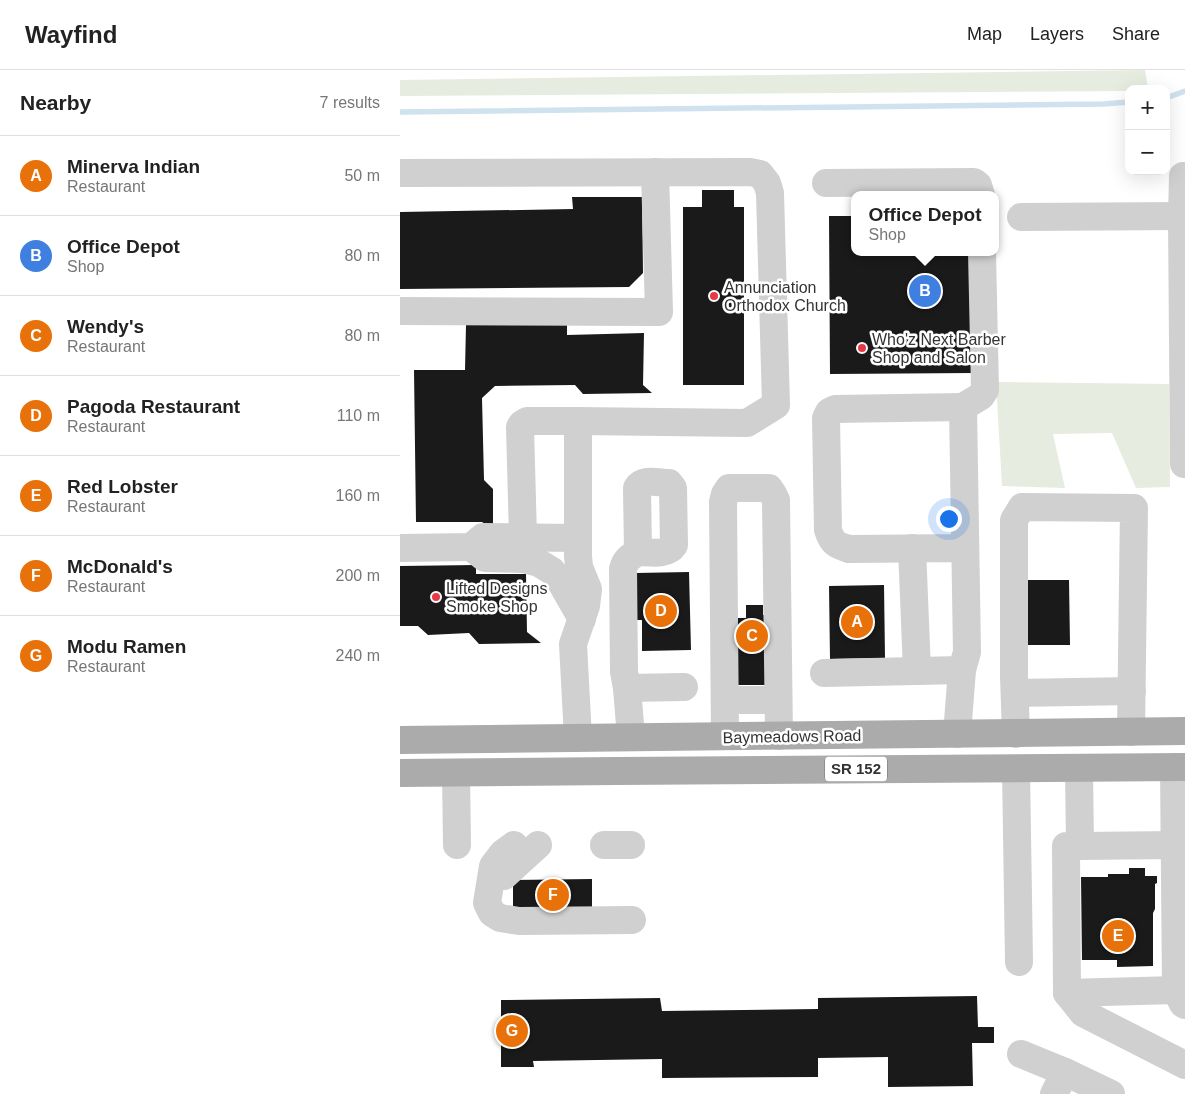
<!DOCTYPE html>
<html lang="en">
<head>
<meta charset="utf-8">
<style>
  :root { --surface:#fff; --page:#f2f2f2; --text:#222; --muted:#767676; --line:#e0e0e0; --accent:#e63946 }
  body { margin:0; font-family:Helvetica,sans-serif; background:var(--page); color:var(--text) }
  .controls { position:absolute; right:15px; top:15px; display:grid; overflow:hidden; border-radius:10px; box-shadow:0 5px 20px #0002 }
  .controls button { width:45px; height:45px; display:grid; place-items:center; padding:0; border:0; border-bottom:1px solid var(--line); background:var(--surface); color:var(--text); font:25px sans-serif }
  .you { position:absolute; left:548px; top:448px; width:18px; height:18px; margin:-12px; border:4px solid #fff; border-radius:50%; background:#1a73e8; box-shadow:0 0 0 8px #1a73e833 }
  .badge { display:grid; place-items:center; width:32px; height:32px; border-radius:50%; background:var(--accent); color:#fff; font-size:16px; font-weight:700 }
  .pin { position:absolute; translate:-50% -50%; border:2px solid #fff; box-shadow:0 1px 5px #0006 }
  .popup { position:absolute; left:451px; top:121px; width:148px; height:65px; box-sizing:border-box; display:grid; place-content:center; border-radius:10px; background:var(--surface); filter:drop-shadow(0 1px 4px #0005); font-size:16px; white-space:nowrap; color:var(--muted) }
  .popup b { font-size:19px; color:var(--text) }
  .popup::after { content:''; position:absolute; left:50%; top:100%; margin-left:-10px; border:10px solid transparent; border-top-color:var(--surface) }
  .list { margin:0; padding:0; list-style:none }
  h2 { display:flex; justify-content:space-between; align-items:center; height:65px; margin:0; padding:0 20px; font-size:21px }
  h2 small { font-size:16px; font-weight:400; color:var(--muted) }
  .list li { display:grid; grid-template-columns:32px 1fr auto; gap:15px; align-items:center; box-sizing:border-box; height:80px; padding:0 20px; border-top:1px solid var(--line) }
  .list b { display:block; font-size:19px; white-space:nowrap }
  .list p { margin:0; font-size:16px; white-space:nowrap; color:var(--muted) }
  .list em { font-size:16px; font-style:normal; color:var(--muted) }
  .map { position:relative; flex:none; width:785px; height:1024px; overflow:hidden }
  header { display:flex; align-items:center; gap:30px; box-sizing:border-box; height:70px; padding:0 25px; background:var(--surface); border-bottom:1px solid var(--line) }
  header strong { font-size:24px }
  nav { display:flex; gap:28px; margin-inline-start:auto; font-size:18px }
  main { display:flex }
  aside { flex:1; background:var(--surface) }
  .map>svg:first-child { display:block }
  .green { fill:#e6ecdf }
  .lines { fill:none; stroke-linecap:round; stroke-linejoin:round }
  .stream { stroke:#cfe2ee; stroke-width:5.5 }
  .building { fill:#1a1a1a }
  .minor { stroke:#d0d0d0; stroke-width:28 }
  .major { stroke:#ababab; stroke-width:28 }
  .poi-dot { fill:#e63946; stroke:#fff; stroke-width:2 }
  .labels { text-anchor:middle; stroke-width:5; stroke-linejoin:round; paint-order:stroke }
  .shield { fill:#fff; stroke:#707070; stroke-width:1 }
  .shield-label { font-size:15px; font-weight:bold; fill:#333 }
  .poi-label { font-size:16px; fill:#333; stroke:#fff; text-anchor:start }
  .street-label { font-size:16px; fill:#333; stroke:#fff }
</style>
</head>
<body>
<header>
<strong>Wayfind</strong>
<nav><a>Map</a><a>Layers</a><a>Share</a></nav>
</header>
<main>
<aside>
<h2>Nearby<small>7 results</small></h2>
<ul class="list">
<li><span class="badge" style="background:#e8710a">A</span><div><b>Minerva Indian</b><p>Restaurant</p></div><em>50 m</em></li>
<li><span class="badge" style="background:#3f7fe0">B</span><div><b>Office Depot</b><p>Shop</p></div><em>80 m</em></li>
<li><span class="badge" style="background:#e8710a">C</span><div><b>Wendy's</b><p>Restaurant</p></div><em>80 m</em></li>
<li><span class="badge" style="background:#e8710a">D</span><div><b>Pagoda Restaurant</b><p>Restaurant</p></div><em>110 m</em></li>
<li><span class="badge" style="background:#e8710a">E</span><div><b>Red Lobster</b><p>Restaurant</p></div><em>160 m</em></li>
<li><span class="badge" style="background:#e8710a">F</span><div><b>McDonald's</b><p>Restaurant</p></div><em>200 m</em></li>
<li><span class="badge" style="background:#e8710a">G</span><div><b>Modu Ramen</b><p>Restaurant</p></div><em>240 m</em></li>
</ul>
</aside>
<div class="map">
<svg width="785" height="1024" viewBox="0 0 785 1024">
  <rect width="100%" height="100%" fill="#fff"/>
  <g class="green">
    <polygon points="745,0 748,19 729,19 729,21 0,26 0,10"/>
    <polygon points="596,312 769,314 770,417 736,418 712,363 653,364 665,418 602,416"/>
  </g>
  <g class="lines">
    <g class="stream">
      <polyline points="766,28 785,21"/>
      <polyline points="0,42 703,34 729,32"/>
    </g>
  </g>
  <g class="building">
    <polygon points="302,120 334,120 334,137 344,137 344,315 283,315 283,137 302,137"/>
    <polygon points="172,127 242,127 243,203 229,217 0,219 0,142 173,139"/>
    <polygon points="429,146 455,146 455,182 574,182 574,303 430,304"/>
    <polygon points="66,255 167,255 167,265 244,263 243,315 252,323 183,324 175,315 95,316 82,328 84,410 93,419 93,459 82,452 16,452 14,300 65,300"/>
    <polygon points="76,495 76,504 126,504 127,562 141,573 79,574 69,563 28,565 18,556 0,556 0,496"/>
    <polygon points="289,502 291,580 242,581 242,550 231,550 236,503"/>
    <polygon points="625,510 669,510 670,575 625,575"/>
    <polygon points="484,515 485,588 430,589 429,516"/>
    <polygon points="346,535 363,535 363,545 366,545 366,615 337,615 337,548 346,548"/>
    <polygon points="729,798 745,798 745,806 757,806 757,813 755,814 755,839 753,843 753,896 717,897 717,890 682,890 681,807 708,807 708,804 729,804"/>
    <polygon points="192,809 192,840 113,841 113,810"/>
    <polygon points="577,926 578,957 594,957 594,973 572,973 573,1016 488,1017 488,987 418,988 418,1007 262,1008 262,989 133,991 134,997 101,997 101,930 260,928 262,941 418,939 418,928"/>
  </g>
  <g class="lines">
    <g class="minor">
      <polyline points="0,103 350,102 360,104 367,113 370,123 376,335 347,353 178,351 178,486 179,497 188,519 186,536 173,574 178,668"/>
      <polyline points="783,106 782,146 784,394"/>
      <polyline points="426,113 574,112 578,115 581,125"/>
      <polyline points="621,147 785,146"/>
      <polyline points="0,241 259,242 255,102"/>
      <polyline points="563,337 581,326 585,320 582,182"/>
      <polyline points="71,477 85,488 123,489 139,493 152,501 162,514 182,549"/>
      <polyline points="0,478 71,477 83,467 178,468"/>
      <polyline points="512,478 517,601"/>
      <polyline points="123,489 123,467 120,357 122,354 127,351 178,351"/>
      <polyline points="424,603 562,600"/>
      <polyline points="227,618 284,617"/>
      <polyline points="615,623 732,621"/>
      <polyline points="325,630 378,630"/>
      <path d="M557,664L562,600L567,582L563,337L435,339L429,342L426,348L428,460C432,473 436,475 449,479L565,478"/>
      <polyline points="616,664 614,606 614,450 622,437 734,438 731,662"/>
      <polyline points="325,666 323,432 325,424 329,418 369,418 373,424 376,430 379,666"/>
      <path d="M231,667L227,618L224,602L223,499C225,490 230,487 238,482L237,418C243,408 259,413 269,413L273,418L274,475C267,486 249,482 238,482"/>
      <polyline points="774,697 776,920 783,934 785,935"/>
      <polyline points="679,698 680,776 666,776 667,923 683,943 785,995"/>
      <polyline points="616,699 619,892"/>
      <polyline points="56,703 57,775"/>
      <polyline points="114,775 103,783 93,796 87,833 92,843 100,848 119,851 232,850"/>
      <polyline points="204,775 231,775"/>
      <polyline points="680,776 775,775"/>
      <polyline points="104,806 138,775"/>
      <polyline points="667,923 776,920"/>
      <polyline points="621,984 665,1002 711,1024"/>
      <polyline points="654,1024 665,1002"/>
    </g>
    <g class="major">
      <polyline points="0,670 785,661"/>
      <polyline points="0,703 217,701 785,697"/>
    </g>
  </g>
  <g class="poi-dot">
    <circle cx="314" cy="226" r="5"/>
    <circle cx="462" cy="278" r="5"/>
    <circle cx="36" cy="527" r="5"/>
  </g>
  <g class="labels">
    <rect class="shield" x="425" y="686.5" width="62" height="25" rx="4"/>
    <g class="shield-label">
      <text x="456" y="704">SR 152</text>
    </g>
    <g class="poi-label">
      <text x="324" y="223">Annunciation<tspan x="324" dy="18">Orthodox Church</tspan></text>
      <text x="472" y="275">Who'z Next Barber<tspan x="472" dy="18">Shop and Salon</tspan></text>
      <text x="46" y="524">Lifted Designs<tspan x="46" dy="18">Smoke Shop</tspan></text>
    </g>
    <g class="street-label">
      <text transform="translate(392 666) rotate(-1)" y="6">Baymeadows Road</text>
    </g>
  </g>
</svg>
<div class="controls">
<button>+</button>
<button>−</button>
</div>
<div class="you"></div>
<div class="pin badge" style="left:457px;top:552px;background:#e8710a">A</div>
<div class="pin badge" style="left:525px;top:221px;background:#3f7fe0">B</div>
<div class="popup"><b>Office Depot</b>Shop</div>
<div class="pin badge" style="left:352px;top:566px;background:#e8710a">C</div>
<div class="pin badge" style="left:261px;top:541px;background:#e8710a">D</div>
<div class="pin badge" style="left:718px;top:866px;background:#e8710a">E</div>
<div class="pin badge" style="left:153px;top:825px;background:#e8710a">F</div>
<div class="pin badge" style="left:112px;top:961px;background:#e8710a">G</div>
</div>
</main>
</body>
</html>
